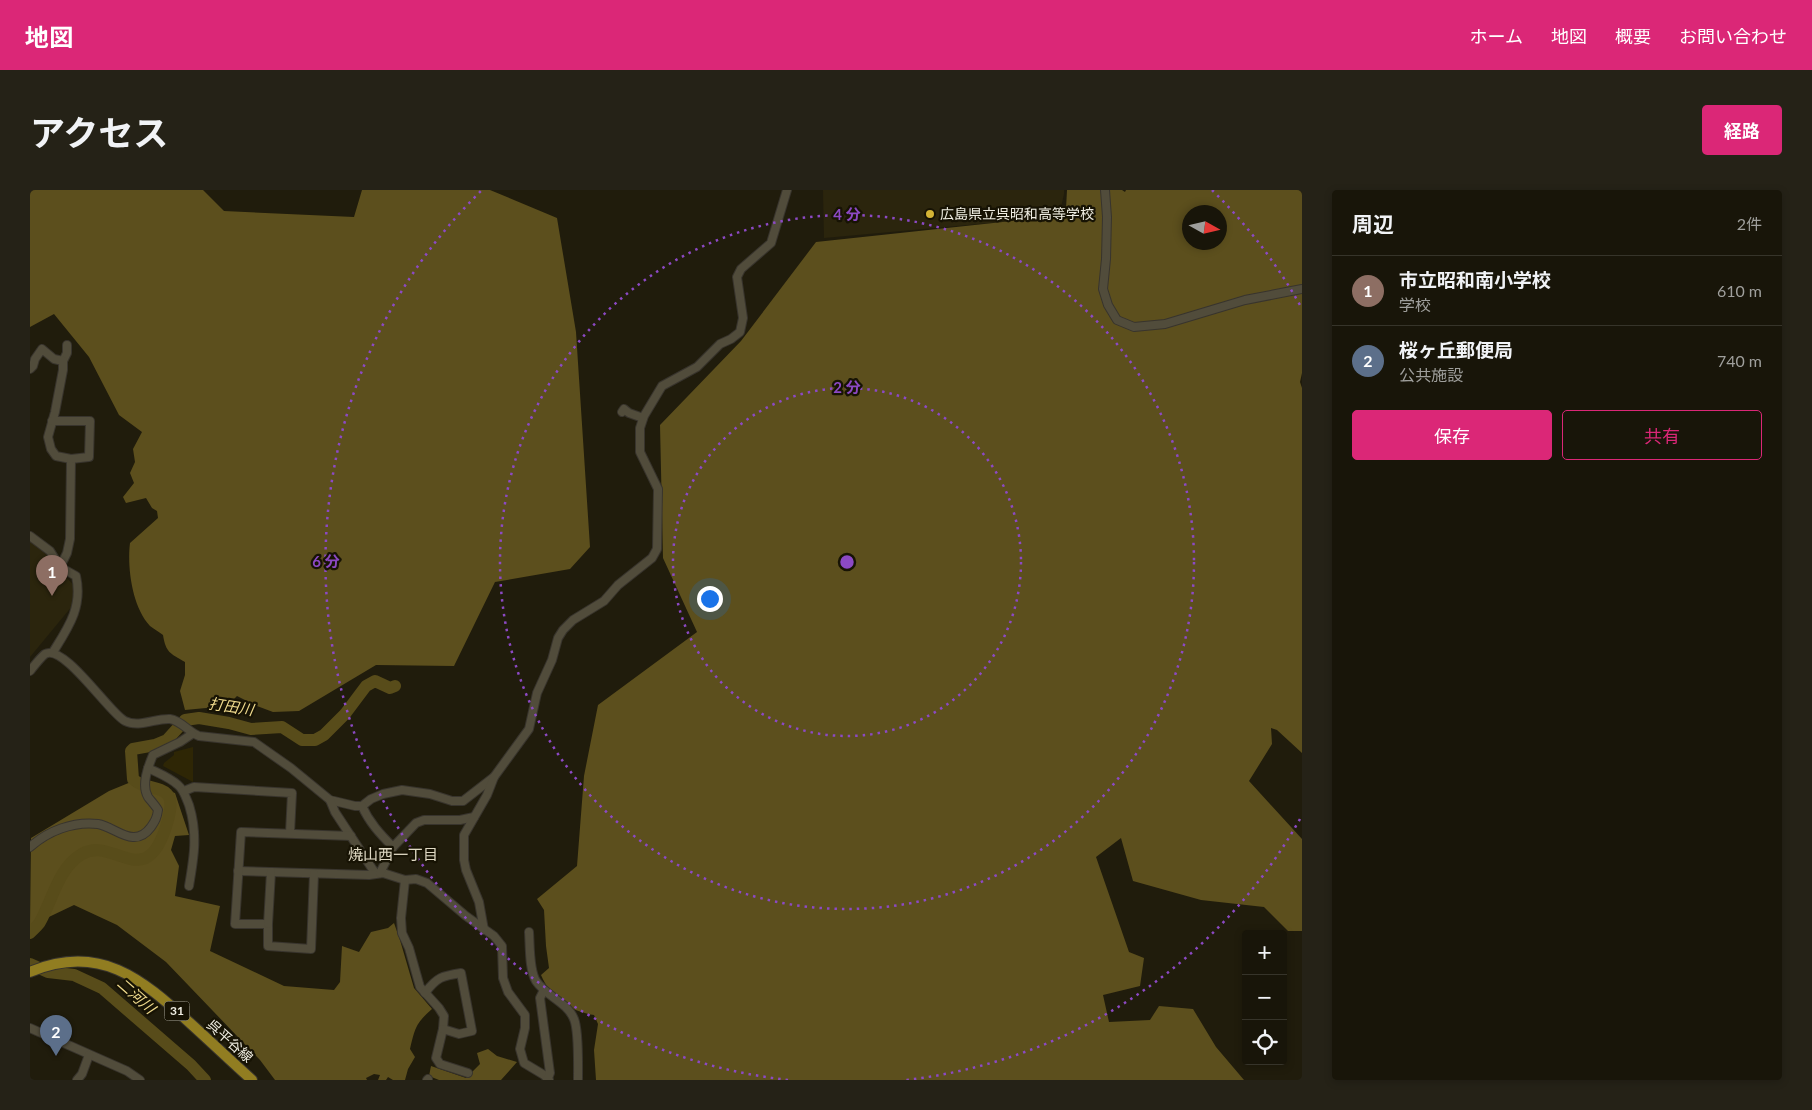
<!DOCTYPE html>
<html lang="ja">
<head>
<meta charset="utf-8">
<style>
  :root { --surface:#181509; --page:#252217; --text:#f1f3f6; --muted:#9f9f9c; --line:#36342a; --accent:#db2777 }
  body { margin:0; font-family:Lato,"Noto Sans JP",sans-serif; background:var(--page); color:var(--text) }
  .controls { position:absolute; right:15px; bottom:15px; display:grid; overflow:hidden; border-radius:5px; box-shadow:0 2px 8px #0003 }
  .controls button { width:45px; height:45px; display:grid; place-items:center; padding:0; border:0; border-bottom:1px solid var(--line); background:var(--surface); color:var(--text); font:25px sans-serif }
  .compass { position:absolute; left:1152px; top:15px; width:45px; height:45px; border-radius:50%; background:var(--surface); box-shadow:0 2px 8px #0003; rotate:98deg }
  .you { position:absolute; left:679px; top:408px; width:18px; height:18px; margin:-12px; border:4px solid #fff; border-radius:50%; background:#1a73e8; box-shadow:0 0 0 8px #1a73e833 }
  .badge { display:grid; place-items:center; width:32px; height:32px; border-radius:50%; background:var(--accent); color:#fff; font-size:16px; font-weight:700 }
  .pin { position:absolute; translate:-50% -41px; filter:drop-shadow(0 1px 2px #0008) }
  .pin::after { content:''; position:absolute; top:26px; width:18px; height:15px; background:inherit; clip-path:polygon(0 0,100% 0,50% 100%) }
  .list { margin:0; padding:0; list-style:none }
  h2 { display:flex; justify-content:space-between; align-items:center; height:65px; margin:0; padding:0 20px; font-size:21px }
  h2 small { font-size:16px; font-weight:400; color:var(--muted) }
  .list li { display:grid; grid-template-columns:32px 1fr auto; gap:15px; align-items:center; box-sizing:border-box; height:70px; padding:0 20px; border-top:1px solid var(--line) }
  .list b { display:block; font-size:19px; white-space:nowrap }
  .list p { margin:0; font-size:16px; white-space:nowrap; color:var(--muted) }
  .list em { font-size:16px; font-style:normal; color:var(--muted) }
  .actions { display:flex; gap:10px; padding:15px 20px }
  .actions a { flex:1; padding:11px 0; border:1px solid var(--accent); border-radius:5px; text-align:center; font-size:18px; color:var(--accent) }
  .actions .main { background:var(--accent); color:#fff }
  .icon { flex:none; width:28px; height:28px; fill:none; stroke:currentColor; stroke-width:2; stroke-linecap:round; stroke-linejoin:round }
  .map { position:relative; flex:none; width:1272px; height:890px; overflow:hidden; border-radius:5px }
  header { display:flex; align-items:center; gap:30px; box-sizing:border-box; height:70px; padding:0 25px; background:var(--accent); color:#fff }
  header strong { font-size:24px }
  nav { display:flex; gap:28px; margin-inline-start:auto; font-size:18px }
  .intro { display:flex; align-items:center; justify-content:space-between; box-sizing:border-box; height:120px; padding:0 30px }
  h1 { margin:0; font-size:35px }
  .button { padding:12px 22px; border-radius:5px; background:var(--accent); color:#fff; font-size:18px; font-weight:700 }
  main { display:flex; gap:30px; padding:0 30px }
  aside { flex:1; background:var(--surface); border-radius:5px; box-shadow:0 2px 8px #0003 }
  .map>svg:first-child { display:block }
  .built { fill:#2b250d }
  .green { fill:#2e2605 }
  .forest { fill:#5c4f1d; fill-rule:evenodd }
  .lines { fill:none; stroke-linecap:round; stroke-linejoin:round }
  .river { stroke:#584c1a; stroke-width:12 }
  .minor-casing { stroke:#38342d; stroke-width:10 }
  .major-casing { stroke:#38342d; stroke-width:12 }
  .minor { stroke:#514c3b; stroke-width:8 }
  .major { stroke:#917d21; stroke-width:10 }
  .ring { fill:none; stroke:#8c49c4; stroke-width:2.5; stroke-dasharray:2.5 5 }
  .poi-dot { fill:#d5b535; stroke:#171304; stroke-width:2 }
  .labels { text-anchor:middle; stroke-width:4.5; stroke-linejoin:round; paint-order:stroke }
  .shield { fill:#171304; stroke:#aeac9f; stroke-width:1 }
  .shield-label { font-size:12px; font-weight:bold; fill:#efede2 }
  .poi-label { font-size:14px; fill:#efede2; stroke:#171304; text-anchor:start }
  .street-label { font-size:14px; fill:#efede2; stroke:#171304 }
  .water-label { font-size:15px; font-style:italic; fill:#efda8d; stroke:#171304 }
  .neighbourhood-label { font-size:15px; fill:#e0dac5; stroke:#171304 }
  .centre { fill:#8c49c4; stroke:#171304; stroke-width:2.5 }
  .ring-label { font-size:15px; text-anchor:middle; font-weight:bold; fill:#8c49c4; stroke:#171304; stroke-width:4.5; stroke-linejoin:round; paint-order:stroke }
</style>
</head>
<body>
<header>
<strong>地図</strong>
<nav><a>ホーム</a><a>地図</a><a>概要</a><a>お問い合わせ</a></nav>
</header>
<div class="intro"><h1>アクセス</h1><a class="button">経路</a></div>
<main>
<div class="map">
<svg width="1272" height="890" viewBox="0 0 1272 890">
  <rect width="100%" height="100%" fill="#201c0c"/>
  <g class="built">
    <polygon points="793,0 1034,0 1034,4 1031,17 982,31 794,48"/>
    <polygon points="0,351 18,363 29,381 45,396 43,415 0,467"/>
  </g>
  <polygon class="green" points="163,557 163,592 133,576 134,573 144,565 144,562"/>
  <g class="forest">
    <path d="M0,0H173L194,21L324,27L332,0H460L527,28L546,142L560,357L540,379L465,392L424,476L346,475L269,521L243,522L227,516L207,506L197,516L155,520L150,501L155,485V472C140,463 136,463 133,445C129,442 124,439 120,436C102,417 97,377 100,353L128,328L127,321L122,318L116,308L96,313L93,307L104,293L100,283L105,272L103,259L112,242L89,225L59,167L24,124L0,137Z"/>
    <path d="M1037,0H1092L1095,2L1096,0H1272V183L1270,192L1272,198V563L1247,540L1241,538L1242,554L1219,591L1272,649V741H1258L1234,717L1171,710L1103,691L1091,648L1066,667L1099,762L1114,768L1110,796L1073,805L1079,832L1120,830L1129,816L1163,819L1186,857L1214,890H566L564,860L568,834L564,825C539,821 521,808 511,785L519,778L516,756L514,720L507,709L547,676L554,586L568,515L667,442L633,368L630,235L711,151L786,52L982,31L1036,19ZM1160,22H1190V52H1160Z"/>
    <path d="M101,592L145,603L159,645L145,646L141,660L149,676L145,706L190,716L180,761L254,796L304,800L310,792L312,756L329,762L341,742L358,738L364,733L370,750L384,798L402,819C386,833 385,838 380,859L385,867L378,879L375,890H363L358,887L356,890H348L350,885L344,884L336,888L337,890H245L230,870L136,772L87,735L44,715L0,736L1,648L79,601Z"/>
    <polygon points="458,859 467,866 487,872 471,890 409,890 399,886 401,876 436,888 450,874 447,863"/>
  </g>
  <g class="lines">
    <g class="river">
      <path d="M0,743C3,739 8,736 10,732C23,709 28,678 52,664C84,645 117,707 138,630C140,622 143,610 137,604C130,596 113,599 103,589L101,561L103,559L125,555L137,550L155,530L169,528L199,533L221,539L252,537L272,550H285L294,545L315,524L336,496L345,491L360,498L365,496"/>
      <polyline points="0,774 18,782 44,785 72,798 161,875 175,890"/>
    </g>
    <defs>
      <g id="minor">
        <polyline points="1075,0 1077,27 1076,69 1073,99 1078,115 1087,130 1104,137 1135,134 1215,110 1272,99"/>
        <polyline points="33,171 37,163 37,155"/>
        <polyline points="0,179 3,176 5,169 12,159 24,169 33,171 33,180 25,222 18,247 21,259 26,266 41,269 40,349 37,363 30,377"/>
        <polyline points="592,222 594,219 599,223 613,228"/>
        <polyline points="22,231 60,231 59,267 41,269"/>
        <path d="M0,346L20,361L30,377L46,386C53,417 38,438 23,462"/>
        <path d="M0,481C4,476 10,468 15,464C34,453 80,524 95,531C109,538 126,528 140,529C152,531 158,542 169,546L224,552L261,578L300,610L325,616H332L341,609L353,604L372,600L400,604L422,611H433L464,587"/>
        <path d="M118,578C128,583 139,587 148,595C154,600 156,608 159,615C168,644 164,667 159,696"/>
        <polyline points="154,601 164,597 262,603 260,643"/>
        <polyline points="300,610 305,622 345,683"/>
        <path d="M332,616C339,632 350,644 363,657"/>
        <path d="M0,657C18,641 43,631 68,634C86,637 104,660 121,637C125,631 127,628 128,620C125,615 121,611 118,607C111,595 118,577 123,565L150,552L162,544"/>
        <polyline points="208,681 339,685 353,683 375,690 386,689 397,693 436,726 464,746 472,756 473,788 478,802 495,825 495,838 490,859 494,873 514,885 519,890"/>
        <polyline points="350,683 363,657 386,633 394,630 430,630 444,627"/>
        <polyline points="284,684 281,759 238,756 238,734 205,734 211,642 321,646"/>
        <polyline points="375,690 371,728 372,743 379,758 390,797 409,818 414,826 413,839 406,868 410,874 438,883"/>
        <polyline points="238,734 241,682"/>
        <polyline points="454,740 449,712 436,680 434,670 434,645 457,605 464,587 499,539 507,503 522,470 528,448 533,440 543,430 574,411 588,395 622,368 627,359 628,299 610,262 610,238 614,226 632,196 667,177 690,154 701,149 710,142 713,128 707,87 711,79 741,53 757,0"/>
        <path d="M499,742C500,755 499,780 506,791C516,806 537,812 544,829C549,841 548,875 548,890"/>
        <polyline points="514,800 510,808 520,883 518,888"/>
        <path d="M395,803C407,787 412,786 431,783L442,841L429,844L413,839"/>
        <polyline points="0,838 97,881 110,890"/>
        <polyline points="47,890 52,884 59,865"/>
        <polyline points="397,890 398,889"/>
      </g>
      <path id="major" d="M0,782C69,753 111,788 160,833C181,852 201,871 222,890"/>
    </defs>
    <use href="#minor" class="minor-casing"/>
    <use href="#major" class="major-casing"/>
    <use href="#minor" class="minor"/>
    <use href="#major" class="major"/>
  </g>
  <g class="ring">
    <circle cx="817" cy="372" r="174"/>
    <circle cx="817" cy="372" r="347"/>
    <path d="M1270 629A521 521 0 0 1 876 890M758 890A521 521 0 0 1 452 0M1182 0A521 521 0 0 1 1270 115"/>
  </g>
  <circle class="poi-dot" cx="900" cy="24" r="5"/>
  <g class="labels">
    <rect class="shield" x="134.5" y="811.5" width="25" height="19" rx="4"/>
    <g class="shield-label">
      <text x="147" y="825">31</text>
    </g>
    <g class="poi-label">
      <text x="910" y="29">広島県立呉昭和高等学校</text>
    </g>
    <g class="street-label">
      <text transform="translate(200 851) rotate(42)" y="5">呉平谷線</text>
    </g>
    <g class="water-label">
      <text transform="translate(201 517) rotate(9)" y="5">打田川</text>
      <text transform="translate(106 806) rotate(42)" y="5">二河川</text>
    </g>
    <g class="neighbourhood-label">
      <text x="363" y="670">焼山西一丁目</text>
    </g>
  </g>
  <circle cx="817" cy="372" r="8" class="centre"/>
  <g class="ring-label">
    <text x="817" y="30">4 分</text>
    <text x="817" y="203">2 分</text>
    <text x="296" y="377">6 分</text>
  </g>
</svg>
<div class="controls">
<button>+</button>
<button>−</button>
<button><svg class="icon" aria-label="locate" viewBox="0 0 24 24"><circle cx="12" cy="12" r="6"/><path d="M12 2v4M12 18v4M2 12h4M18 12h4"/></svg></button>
</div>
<svg class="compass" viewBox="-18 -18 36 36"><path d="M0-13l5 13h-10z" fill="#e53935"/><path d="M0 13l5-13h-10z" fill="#9f9f9c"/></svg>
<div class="you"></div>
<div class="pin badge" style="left:22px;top:406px;background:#8d6e63">1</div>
<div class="pin badge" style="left:26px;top:866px;background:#5c6f8a">2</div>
</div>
<aside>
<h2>周辺<small>2件</small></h2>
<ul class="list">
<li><span class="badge" style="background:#8d6e63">1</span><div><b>市立昭和南小学校</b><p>学校</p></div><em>610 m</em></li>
<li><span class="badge" style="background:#5c6f8a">2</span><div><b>桜ヶ丘郵便局</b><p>公共施設</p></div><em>740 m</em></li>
</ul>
<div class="actions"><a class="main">保存</a><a>共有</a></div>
</aside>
</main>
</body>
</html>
